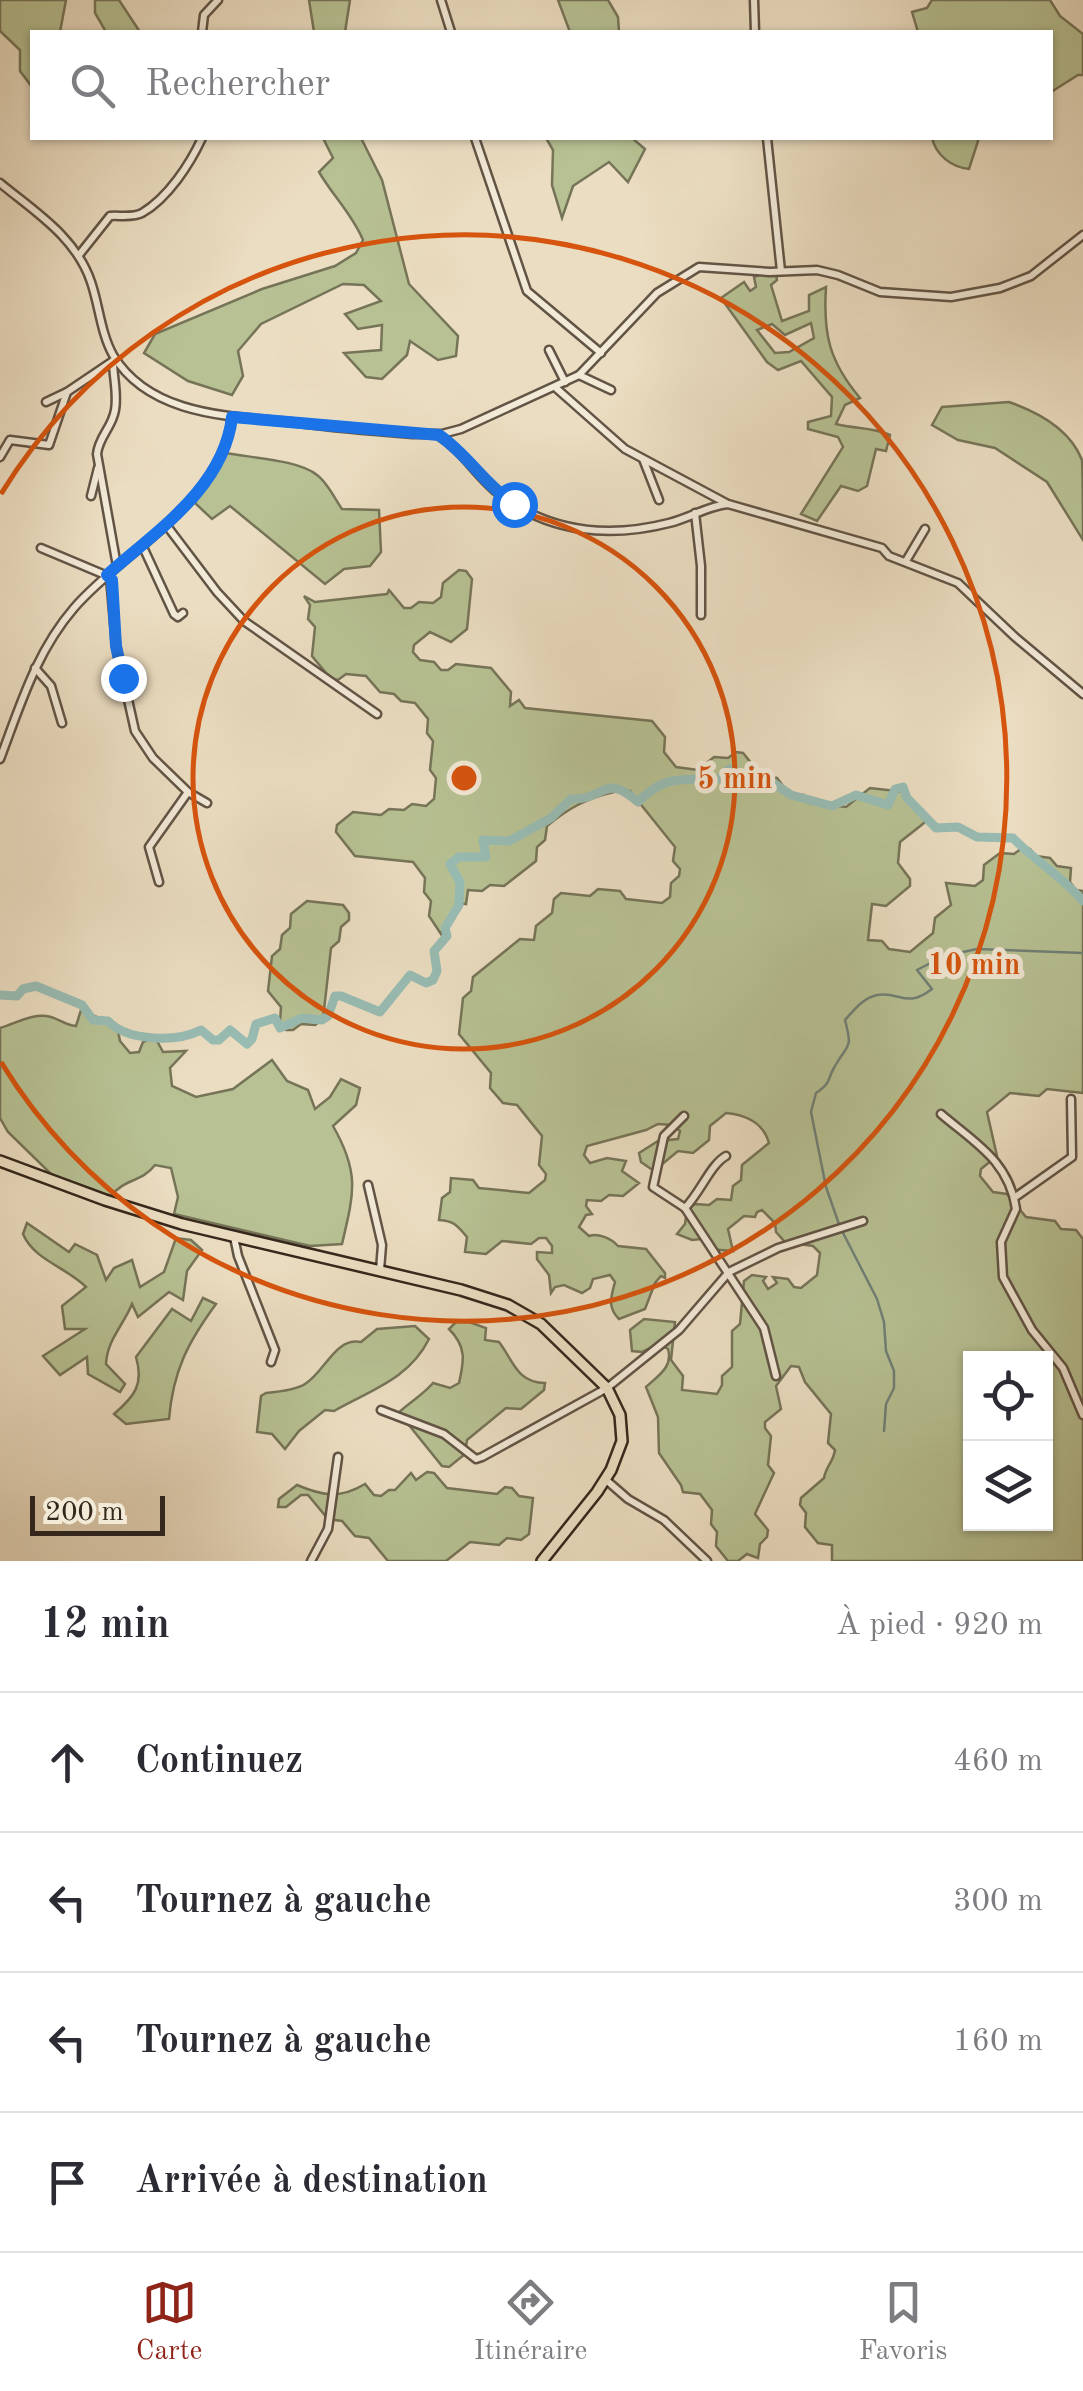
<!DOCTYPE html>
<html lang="fr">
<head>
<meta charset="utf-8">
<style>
  :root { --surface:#fff; --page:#f7f7f7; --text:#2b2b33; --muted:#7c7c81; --line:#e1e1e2; --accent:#8f2418 }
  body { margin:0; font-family:"Old Standard TT",serif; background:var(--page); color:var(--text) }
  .controls { position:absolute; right:30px; bottom:30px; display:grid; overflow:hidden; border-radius:0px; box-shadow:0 2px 8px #0004 }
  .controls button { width:90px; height:90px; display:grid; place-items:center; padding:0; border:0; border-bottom:2px solid var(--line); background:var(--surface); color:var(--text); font:50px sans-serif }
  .scale { position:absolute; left:30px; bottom:25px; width:135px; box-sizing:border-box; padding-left:10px; border:5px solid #35271c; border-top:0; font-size:28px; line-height:35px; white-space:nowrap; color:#35271c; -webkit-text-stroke:8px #f2e9d7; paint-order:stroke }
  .stop { position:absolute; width:30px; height:30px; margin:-22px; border:8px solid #1a73e8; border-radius:50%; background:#fff }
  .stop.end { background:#1a73e8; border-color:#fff; box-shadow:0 2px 10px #0008 }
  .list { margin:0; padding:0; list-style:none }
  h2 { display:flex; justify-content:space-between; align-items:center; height:130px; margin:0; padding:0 40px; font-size:42px }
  h2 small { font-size:32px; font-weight:400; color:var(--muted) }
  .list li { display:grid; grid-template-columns:65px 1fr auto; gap:30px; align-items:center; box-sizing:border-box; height:140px; padding:0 40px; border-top:2px solid var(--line) }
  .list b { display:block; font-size:38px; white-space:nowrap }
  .list em { font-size:32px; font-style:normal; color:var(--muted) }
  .icon { flex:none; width:55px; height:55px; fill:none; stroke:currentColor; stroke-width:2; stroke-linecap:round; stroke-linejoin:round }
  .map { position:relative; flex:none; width:1083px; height:1561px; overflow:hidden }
  .search { position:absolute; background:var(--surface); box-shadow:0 2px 8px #0004; left:30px; right:30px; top:30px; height:110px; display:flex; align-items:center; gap:25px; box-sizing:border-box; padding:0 35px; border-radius:0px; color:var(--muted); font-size:38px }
  .sheet { height:690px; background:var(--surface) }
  nav { display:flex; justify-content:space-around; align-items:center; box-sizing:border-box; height:140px; border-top:2px solid var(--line); background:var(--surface); font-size:28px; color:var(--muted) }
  nav a { display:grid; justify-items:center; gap:5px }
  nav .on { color:var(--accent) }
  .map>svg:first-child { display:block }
  .green { fill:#b7c193; stroke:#767458; stroke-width:2.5; fill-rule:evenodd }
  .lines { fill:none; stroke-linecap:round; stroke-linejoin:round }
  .stream { stroke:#708077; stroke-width:2.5 }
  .river { stroke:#98bcb3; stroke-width:9 }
  .minor-casing { stroke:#625445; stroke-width:11 }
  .major-casing { stroke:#35271c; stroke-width:14 }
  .minor { stroke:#f2e9d7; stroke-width:6 }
  .major { stroke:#ebddc1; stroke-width:9 }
  .route { stroke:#1a73e8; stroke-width:12 }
  .ring { fill:none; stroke:#d6540e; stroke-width:5 }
  .centre { fill:#d6540e; stroke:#f2e9d7; stroke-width:5 }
  .ring-label { font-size:30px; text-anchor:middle; font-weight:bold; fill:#d6540e; stroke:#f2e9d7; stroke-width:10; stroke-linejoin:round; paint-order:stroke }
</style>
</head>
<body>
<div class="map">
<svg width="1083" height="1561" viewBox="0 0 1083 1561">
  <rect width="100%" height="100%" fill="#ebddc1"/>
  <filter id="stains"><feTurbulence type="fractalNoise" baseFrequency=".002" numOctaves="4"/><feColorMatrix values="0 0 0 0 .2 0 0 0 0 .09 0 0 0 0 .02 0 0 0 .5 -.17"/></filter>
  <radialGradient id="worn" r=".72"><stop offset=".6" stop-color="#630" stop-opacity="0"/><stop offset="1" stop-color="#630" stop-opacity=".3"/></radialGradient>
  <g class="green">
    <polygon points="0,0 66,0 60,32 32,32 32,87 20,71 20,50 0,31"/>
    <polygon points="95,0 119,0 140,32 106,32 95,13"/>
    <polygon points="309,0 350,0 345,32 314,32"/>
    <polygon points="558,0 608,0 618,17 619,32 570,32"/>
    <polygon points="932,0 1050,0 1060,16 1083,34 1083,75 1078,75 1051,92 1050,32 918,32 912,12 927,8"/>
    <path d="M323,138H361L382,180L409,284L458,336L456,356L438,360L410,341L407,355L382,379L366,377L344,353L381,350L382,325L358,329L345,314L381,301L364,285L343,284L261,324L238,351L243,376L232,395L188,381L144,353L155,334L262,289L335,266L356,253L363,240C352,214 333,196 319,172L333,158Z"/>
    <polygon points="546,138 632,138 645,149 628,182 609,162 573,186 562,218 552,185 553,150"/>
    <path d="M932,138H979L969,169C951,167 936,155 932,138Z"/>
    <path d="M775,269L777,280L771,285L782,321L809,311V295L826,287C823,334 829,361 860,398L845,405L836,424C855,429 872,427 890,435L886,451L876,449L867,486L858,491L841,486L817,521L801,514L843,447L838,437L808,429V422L831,416L832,397L801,361L778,370L767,362L721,298L744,282L750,291L756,287L754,277ZM811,323L814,338L789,352L775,353L757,330L772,324L785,335Z"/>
    <path d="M1009,402C1038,412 1070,429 1082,460C1083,478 1083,520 1083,540L1047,482L995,448L958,440L932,425L942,407Z"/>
    <path d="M221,452C247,458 298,459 317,475C327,482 335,499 342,509L379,510L381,552L370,566L344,569L325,584L230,506L212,519L195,503Z"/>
    <path d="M459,570L466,571L472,579L467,629L451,642L430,632L414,645L413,652L420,660L434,662L441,670H448L456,664L491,668L511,692L510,706L519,700L525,708L652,721L665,737L664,752L676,767L698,770L714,757L728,758L736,752L743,753L762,776L777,778L789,794L804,795L810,803L846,807L870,788L905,792L925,816L924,823L900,842L898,863L910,879V886L886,906L872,904L868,940L882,941L889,949L910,952L933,933L935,918L951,905L946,883L975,886L983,880L984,865L1000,853L1014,854L1022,848L1030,849L1036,856L1050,858L1057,866L1071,868L1070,882L1076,890L1083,891V1093L1047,1089L1039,1096L1010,1093L987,1112L997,1156L981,1169L980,1176L993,1192L1007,1194L1026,1217L1055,1221L1061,1229L1076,1230L1083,1239V1561H832V1545L818,1543L805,1527L806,1513L800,1505L801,1498L824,1478C826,1466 833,1463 835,1450L828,1443L831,1414L805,1382L799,1367L791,1366L776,1386L781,1409L765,1422V1428L771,1436L768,1465L774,1473L755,1514L768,1530L767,1537L760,1544L758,1558L747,1554L738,1561H728L716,1546L717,1532L711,1524L712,1510L700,1494L683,1492L681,1485L659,1453L658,1417L646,1387C659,1375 673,1367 668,1349L659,1344L642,1352L632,1351L630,1330L644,1319L675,1322L671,1360L683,1376L682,1390L717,1394L722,1385V1376L732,1367V1331L740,1324L744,1281L752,1275L766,1277L763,1281L768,1289L777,1283L773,1277L788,1279L794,1287L801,1288L817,1275L820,1253L813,1246L785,1242L776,1232L775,1223L762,1210L757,1212L755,1217L744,1216L728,1229L733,1251L708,1249L701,1239L692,1240L677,1234L685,1224L687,1210L695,1204L709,1205L717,1199L731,1200L733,1186L741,1180L742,1165L769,1143C763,1122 746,1115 726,1113L710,1126L709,1140L693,1153L678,1151L654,1171L641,1162L639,1153L658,1141L678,1139L680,1131L673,1125L658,1124L646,1130L587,1146L584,1155L590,1163L607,1158L626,1161L622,1171L639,1183L623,1196L609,1195L601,1201L587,1200L586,1206L592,1214L586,1215L579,1227L589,1236C598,1233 611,1238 618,1246L646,1249L665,1273V1278L661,1276L655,1283L645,1309L619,1319C607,1307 611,1297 615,1282L610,1275L593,1279L590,1288L582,1293L564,1285L555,1287L551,1293L549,1275L537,1259V1252L552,1253V1246L546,1238H539L531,1244L502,1241L486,1254L465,1252L467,1237C457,1225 454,1221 439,1220L442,1198L450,1192L451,1178L473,1180L479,1188L529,1193L545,1180L546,1174L539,1165L542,1136L517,1105L503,1103L490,1088L491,1073L459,1034L463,998L471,991L473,977L520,939L534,940L536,926L552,913L554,899L561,893L590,896L598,889L620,891L626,899L662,903L670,897L671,883L679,876L680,869L673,861L675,847L630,791L612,789L614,792C587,798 569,808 547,826L545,840L537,847L536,861L504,886L490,885L482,891L468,890L466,904L458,903L441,934L429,916L431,901L424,892L425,878L413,862L355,856L336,832L337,825L353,812L381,815L389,809L404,810L412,804L426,806L434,799L436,778L430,770L433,741L427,733L428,719L415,703L401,701L394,694L380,692L366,676L346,674L338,680L331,679L312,656L315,627L308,619L310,605L304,596L315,602L387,594L389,590L404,608H411L419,602L433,603L441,597L443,583ZM970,1358H1046V1524H970Z"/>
    <polygon points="307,901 343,905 349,913 349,920 341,927 339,941 331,948 323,1019 315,1025 301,1024 293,1030 286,1030 280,1022 281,1007 268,991 272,956 280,949 282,935 290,928 291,914"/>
    <path d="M81,1010L117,1026L120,1041L130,1053L139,1052L143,1042L155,1037L163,1052L186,1051L170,1068L172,1086L196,1097L233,1089L272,1060L287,1081L308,1090L315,1109L330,1097L341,1079L360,1088L356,1105L333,1126C360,1173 354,1193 342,1244L310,1246L174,1214L178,1197L171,1168L155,1165C141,1183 125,1178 111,1196L52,1175L8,1132L0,1118V1028C15,1024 33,1012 51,1017C61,1020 65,1025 76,1026Z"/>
    <path d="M27,1223L69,1252L75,1244L97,1255L106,1280L114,1268L132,1260L140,1287L164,1272L176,1238L191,1240L202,1250L187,1271L183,1300L169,1292L138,1317L132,1304C123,1326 107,1340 106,1364L125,1384L120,1392L88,1374L87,1357L60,1375L43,1356L85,1329H65L62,1306L86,1287C66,1267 34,1260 23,1234Z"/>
    <path d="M203,1298L216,1304C188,1342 173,1371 169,1419L126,1424L114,1414C135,1396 144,1384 136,1357L172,1309L191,1321Z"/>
    <path d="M456,1322H469L486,1328L485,1340L499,1342C513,1360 517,1383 545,1383L544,1390L521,1409L506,1408L467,1440L465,1454L449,1467L442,1466L404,1419L393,1418C406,1404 421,1397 433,1383L450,1388L459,1383C464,1361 467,1347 449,1329Z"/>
    <path d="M415,1326L429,1339C409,1379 371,1390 334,1411L325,1410L299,1431L285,1449L272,1434L257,1432L261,1396L266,1393C277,1392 296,1390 305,1384C325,1372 335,1337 361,1342L377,1329Z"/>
    <path d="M427,1472L434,1473L447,1488L497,1494L505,1487L512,1488L519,1496L533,1498L529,1534L521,1540L507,1538L499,1545L470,1542L446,1561H388L369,1538L355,1536L342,1521L328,1519L308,1495H301L286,1507H278L279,1499L297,1485C323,1496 340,1499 365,1484L374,1495L381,1496L389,1490H395L411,1473L416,1480Z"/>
  </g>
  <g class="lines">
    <path class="stream" d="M884,1431L886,1404L894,1388V1371L886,1351L884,1322L877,1299L840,1227L826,1187L811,1112L816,1093C833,1081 826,1081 835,1066C848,1043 853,1050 845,1020C854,1010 863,998 877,995C900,991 906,1009 932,989L917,970L944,956L977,949L1083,953"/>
    <path class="river" d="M0,995L17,996L23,989L36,986L82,1005L93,1020L108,1021C128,1042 178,1042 201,1030L213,1040H219L230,1030L247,1044L252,1039L256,1024L275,1018L280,1028L302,1018L322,1020L328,1016L335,996H341L380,1012L410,975L426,983L433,980L437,971L434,951L447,936L445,928L459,905L460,882L450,864L459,857H486L483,840L509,841L551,818L571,799C606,800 604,772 638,802C666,773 683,781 719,779L729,769L735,774H760L791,795L832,806L856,795L888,805L895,789L903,787L907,798L936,828L958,827L977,837L1013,838C1035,861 1062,876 1083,901"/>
    <defs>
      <g id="minor">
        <polyline points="441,0 451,32"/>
        <polyline points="754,0 755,32"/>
        <polyline points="202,32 204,15 218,0"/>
        <polyline points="475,138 527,291 601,353"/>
        <polyline points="767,138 781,271"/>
        <path d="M0,183C35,212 76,237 91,282C99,305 101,334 113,355C151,418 235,416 299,423C337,428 375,431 413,434H442L461,429L579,375L657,293L699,267L770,272L817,270L838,275L880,292L951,297L1000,288L1031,276L1083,235"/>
        <path d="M79,255L110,216C119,215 133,218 142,213C168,198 190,164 202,138"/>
        <polyline points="549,350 565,382"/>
        <path d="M113,361C113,377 118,394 115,410C112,428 99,436 97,454L117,566"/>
        <polyline points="579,375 611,390"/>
        <polyline points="556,388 625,449 726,503"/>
        <polyline points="46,402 67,392 113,361"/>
        <path d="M438,435C463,451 477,477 499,494C550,533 610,538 669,523C690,518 707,506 728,504L882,548L889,556L958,583L1015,637L1083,694"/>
        <polyline points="0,457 10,440 49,445 67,392"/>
        <polyline points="643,459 659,500"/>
        <polyline points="91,496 98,468"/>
        <polyline points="695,513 701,566 701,615"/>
        <polyline points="167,526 217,592 244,621 377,714"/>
        <polyline points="143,547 174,614 178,617 183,613"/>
        <polyline points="41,548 110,577 116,646 135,731 153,758 188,792 207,803"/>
        <polyline points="906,561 925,529"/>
        <polyline points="35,668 51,686 62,723"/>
        <path d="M0,759C20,706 36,652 74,608C125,549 221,504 232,417"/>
        <polyline points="159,882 149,847 188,792"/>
        <path d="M941,1114C975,1143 1009,1161 1016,1209L1001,1242L1003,1277L1032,1330L1063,1368L1083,1415"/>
        <polyline points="684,1116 664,1136 653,1187 685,1208"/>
        <path d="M726,1156C711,1164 700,1193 685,1208L764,1328L776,1376"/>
        <polyline points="368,1185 382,1245 380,1270"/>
        <polyline points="1014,1198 1072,1157 1071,1099"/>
        <polyline points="234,1237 238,1256 275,1350 271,1362"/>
        <polyline points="381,1410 444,1434 476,1459 482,1457 607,1388 679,1330 729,1272 778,1248 863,1221"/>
        <polyline points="605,1479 628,1499 664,1520 707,1561"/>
        <polyline points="311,1561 328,1529 338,1457"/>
      </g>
      <polyline id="major" points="0,1161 105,1200 182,1224 461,1290 508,1305 541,1324 607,1388 620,1415 622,1441 611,1470 597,1492 542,1561"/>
    </defs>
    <use href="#minor" class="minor-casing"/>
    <use href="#major" class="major-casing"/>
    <use href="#minor" class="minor"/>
    <use href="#major" class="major"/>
  </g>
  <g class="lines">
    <path class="route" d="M123,678L116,646L112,580L107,575C155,532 224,488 232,417L439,435C468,455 485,485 514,504"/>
  </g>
  <g class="ring">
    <circle cx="464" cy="778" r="271"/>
    <path d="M1 494A543 543 0 1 1 1 1062"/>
  </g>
  <circle cx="464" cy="778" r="15" class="centre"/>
  <g class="ring-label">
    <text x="735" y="788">5 min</text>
    <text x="974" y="974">10 min</text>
  </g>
  <rect width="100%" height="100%" filter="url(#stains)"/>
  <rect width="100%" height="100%" fill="url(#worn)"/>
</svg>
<div class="controls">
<button><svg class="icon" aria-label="locate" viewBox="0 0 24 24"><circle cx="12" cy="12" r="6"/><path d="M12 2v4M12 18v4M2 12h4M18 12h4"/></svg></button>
<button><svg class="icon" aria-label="layers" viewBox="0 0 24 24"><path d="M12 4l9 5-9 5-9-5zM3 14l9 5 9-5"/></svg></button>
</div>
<div class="scale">200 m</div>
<div class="stop" style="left:514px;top:504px"></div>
<div class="stop end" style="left:123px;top:678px"></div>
<div class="search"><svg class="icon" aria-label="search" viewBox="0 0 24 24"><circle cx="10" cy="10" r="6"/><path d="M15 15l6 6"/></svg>Rechercher</div>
</div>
<section class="sheet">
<h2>12 min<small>À pied · 920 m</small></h2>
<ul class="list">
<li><svg class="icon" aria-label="ahead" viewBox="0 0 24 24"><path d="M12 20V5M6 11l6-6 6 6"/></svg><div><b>Continuez</b></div><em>460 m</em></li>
<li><svg class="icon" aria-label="left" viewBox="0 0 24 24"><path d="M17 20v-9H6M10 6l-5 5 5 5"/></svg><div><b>Tournez à gauche</b></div><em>300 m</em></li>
<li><svg class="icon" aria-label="left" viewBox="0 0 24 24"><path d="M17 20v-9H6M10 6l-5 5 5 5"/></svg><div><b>Tournez à gauche</b></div><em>160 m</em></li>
<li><svg class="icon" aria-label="arrive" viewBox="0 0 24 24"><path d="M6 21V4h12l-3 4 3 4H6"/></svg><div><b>Arrivée à destination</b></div></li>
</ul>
</section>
<nav>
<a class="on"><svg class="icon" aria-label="map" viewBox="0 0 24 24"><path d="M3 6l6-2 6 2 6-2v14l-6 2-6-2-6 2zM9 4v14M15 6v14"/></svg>Carte</a>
<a><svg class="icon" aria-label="directions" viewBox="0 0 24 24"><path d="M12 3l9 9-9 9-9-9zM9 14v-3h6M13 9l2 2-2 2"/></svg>Itinéraire</a>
<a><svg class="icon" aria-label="saved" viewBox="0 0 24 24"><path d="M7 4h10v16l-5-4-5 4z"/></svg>Favoris</a>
</nav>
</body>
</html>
